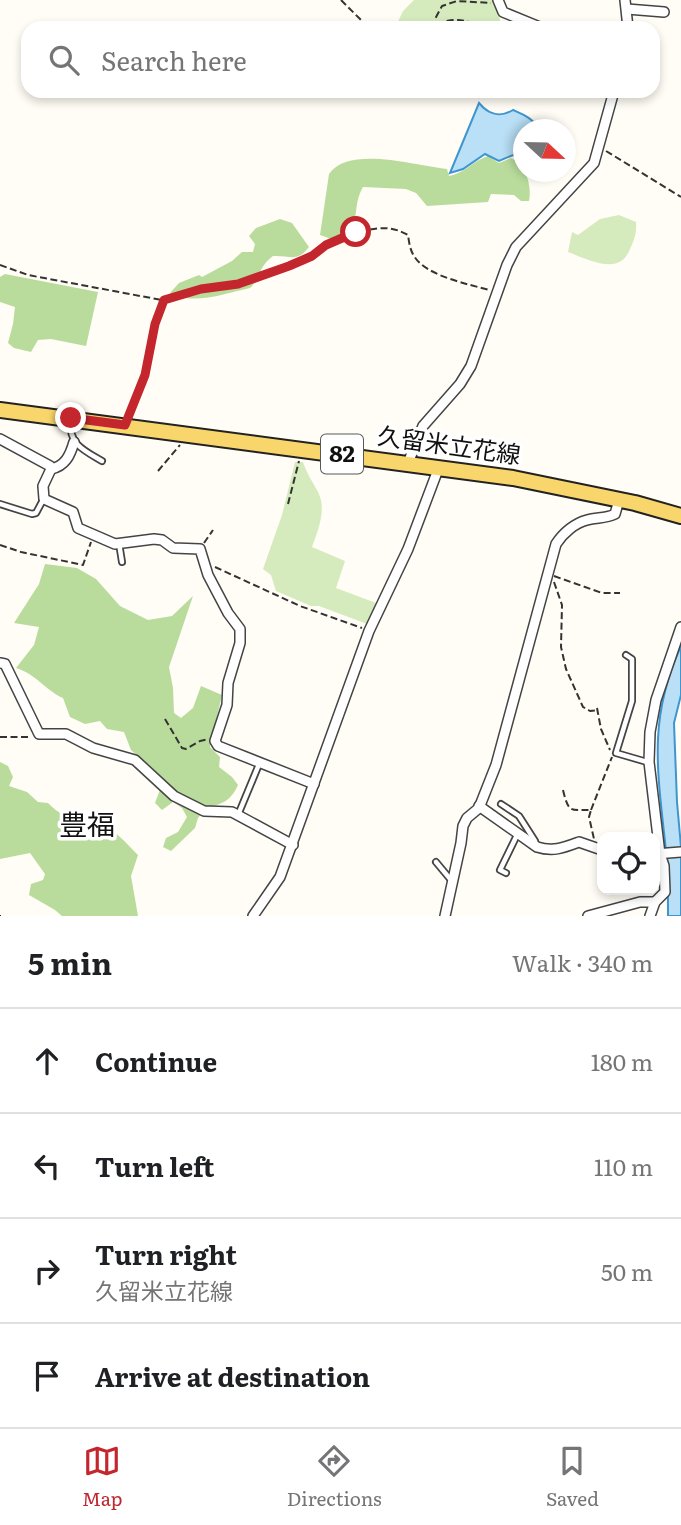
<!DOCTYPE html>
<html lang="en">
<head>
<meta charset="utf-8">
<style>
  :root { --surface:#fff; --page:#f2f2f2; --text:#202124; --muted:#757577; --line:#e0e0e0; --accent:#c4262e }
  body { margin:0; font-family:Literata,"Noto Sans JP",serif; background:var(--page); color:var(--text) }
  .controls { position:absolute; right:21px; bottom:21px; display:grid; overflow:hidden; border-radius:14px; box-shadow:0 4px 10px #0003 }
  .controls button { width:63px; height:63px; display:grid; place-items:center; padding:0; border:0; border-bottom:2px solid var(--line); background:var(--surface); color:var(--text); font:35px sans-serif }
  .compass { position:absolute; left:513px; top:119px; width:63px; height:63px; border-radius:50%; background:var(--surface); box-shadow:0 4px 10px #0003; rotate:112deg }
  .stop { position:absolute; width:21px; height:21px; margin:-16px; border:5px solid #c4262e; border-radius:50%; background:#fff }
  .stop.end { background:#c4262e; border-color:#fff; box-shadow:0 2px 7px #0008 }
  .list { margin:0; padding:0; list-style:none }
  h2 { display:flex; justify-content:space-between; align-items:center; height:91px; margin:0; padding:0 28px; font-size:30px }
  h2 small { font-size:23px; font-weight:400; color:var(--muted) }
  .list li { display:grid; grid-template-columns:46px 1fr auto; gap:21px; align-items:center; box-sizing:border-box; height:105px; padding:0 28px; border-top:2px solid var(--line) }
  .list b { display:block; font-size:26px; white-space:nowrap }
  .list p { margin:0; font-size:23px; white-space:nowrap; color:var(--muted) }
  .list em { font-size:23px; font-style:normal; color:var(--muted) }
  .icon { flex:none; width:38px; height:38px; fill:none; stroke:currentColor; stroke-width:2; stroke-linecap:round; stroke-linejoin:round }
  .map { position:relative; flex:none; width:681px; height:916px; overflow:hidden }
  .search { position:absolute; background:var(--surface); box-shadow:0 4px 10px #0003; left:21px; right:21px; top:21px; height:77px; display:flex; align-items:center; gap:18px; box-sizing:border-box; padding:0 24px; border-radius:21px; color:var(--muted); font-size:26px }
  .sheet { height:511px; background:var(--surface) }
  nav { display:flex; justify-content:space-around; align-items:center; box-sizing:border-box; height:98px; border-top:2px solid var(--line); background:var(--surface); font-size:19px; color:var(--muted) }
  nav a { display:grid; justify-items:center; gap:4px }
  nav .on { color:var(--accent) }
  .map>svg:first-child { display:block }
  .green { fill:#d5ebbd }
  .forest { fill:#b9dc9c }
  .water { fill:#b9e0f7; stroke:#3f96cf; stroke-width:2 }
  .lines { fill:none; stroke-linecap:round; stroke-linejoin:round }
  .lane-casing { stroke:#444; stroke-width:8 }
  .street-casing { stroke:#444; stroke-width:12 }
  .primary-casing { stroke:#222; stroke-width:18 }
  .path { stroke:#333; stroke-width:2; stroke-dasharray:7 3.5; stroke-linecap:butt }
  .lane { stroke:#fff; stroke-width:4.5 }
  .street { stroke:#fff; stroke-width:9 }
  .primary { stroke:#f9d66b; stroke-width:14 }
  .route { stroke:#c4262e; stroke-width:9 }
  .labels { text-anchor:middle; stroke-width:7; stroke-linejoin:round; paint-order:stroke }
  .shield { fill:#fff; stroke:#585858; stroke-width:2 }
  .shield-label { font-size:23px; font-weight:bold; fill:#111 }
  .street-label { font-size:24px; fill:#111; stroke:#fff }
  .quarter-label { font-size:28px; fill:#111; stroke:#fff }
</style>
</head>
<body>
<div class="map">
<svg width="681" height="916" viewBox="0 0 681 916">
  <rect width="100%" height="100%" fill="#fffdf5"/>
  <g class="green">
    <polygon points="414,0 494,0 500,20 500,28 395,28 403,11"/>
    <path d="M619,215L636,222C637,233 634,240 630,249C620,277 587,259 568,252L572,232L578,235L600,219Z"/>
    <path d="M295,462H303C307,474 312,481 318,492C327,509 318,530 312,547L345,561L336,588L376,603L367,624L319,606H311L276,591L271,575L263,569L282,515Z"/>
  </g>
  <g class="forest">
    <path d="M488,156L499,163L511,158C526,165 532,185 529,201H521L514,195L491,194L488,202L427,206L416,193L406,189L363,187C349,212 367,225 331,239L320,235L329,174C349,145 416,166 447,169L449,176C465,173 473,161 488,156Z"/>
    <path d="M280,219L292,223L309,247C297,263 290,255 273,256C257,268 262,277 250,288C227,293 192,306 170,293L179,283L199,275L202,277L232,261L242,252H253L255,244L249,236L256,228Z"/>
    <polygon points="5,274 98,292 86,346 51,339 38,340 31,352 14,348 8,343 13,324 15,307 0,302 0,277"/>
    <path d="M45,564L77,568L96,579L120,606L148,620L172,616L193,596L169,667L173,688L174,713L181,718L193,708L201,686L222,695L210,747L220,757L219,767L232,777L238,785C231,800 223,805 206,807L198,818L195,828L171,851L163,847L166,838L178,832L187,817L182,808L173,802L162,810L155,803L164,779L131,750L124,732L107,729L100,721L85,724L70,717L63,698C45,690 36,674 16,668L34,645L39,627L14,623L39,584Z"/>
    <path d="M0,762L8,766L13,777L9,786L27,792L38,802L48,803C57,813 70,818 81,826C112,824 117,834 138,855L131,876L138,916H62L55,910L29,895L31,884L43,880L45,874L30,853L0,859Z"/>
  </g>
  <g class="water">
    <path d="M479,103C488,114 500,118 513,110C522,114 535,119 537,129L524,130L523,160L513,155L499,161L485,154L463,169L450,173Z"/>
    <path d="M681,646V695L674,723L677,802L681,847V916H668C668,895 668,873 666,851C658,774 647,720 681,646Z"/>
  </g>
  <g class="lines">
    <defs>
      <g id="lane">
        <path d="M71,422C68,444 85,451 102,461"/>
        <polyline points="0,504 32,514 36,513 43,500"/>
        <polyline points="119,543 122,562"/>
        <polyline points="626,655 632,659 632,701 616,753 647,762"/>
        <polyline points="501,804 519,816 535,841"/>
        <polyline points="238,815 260,762"/>
        <polyline points="436,862 451,880"/>
        <polyline points="506,873 500,870 518,833"/>
      </g>
      <g id="street">
        <polyline points="498,0 503,12 542,28"/>
        <polyline points="625,0 628,28"/>
        <polyline points="627,9 664,12"/>
        <polyline points="0,439 50,466 51,469 43,486 44,499 73,512 78,528 115,544 154,539 162,540 173,548 200,549 208,575 228,613 240,629 240,643 228,683 227,705 215,741 218,746 314,784"/>
        <polyline points="408,463 423,426 460,384 471,366 507,265 516,247 594,163 614,91"/>
        <path d="M51,469C65,466 70,456 74,442"/>
        <polyline points="0,663 5,664 39,734 66,734 93,748 135,760 174,796 204,811 232,812 293,845"/>
        <path d="M479,806L537,847C553,852 563,848 579,842L602,850"/>
        <polyline points="655,854 681,852"/>
        <polyline points="253,916 280,877 369,631 408,549 439,467"/>
        <path d="M445,916L461,843L463,826L467,818L479,808L496,765L556,544C563,533 575,523 587,520C597,517 605,519 615,514L619,500"/>
        <polyline points="588,916 640,902 655,902"/>
        <polyline points="650,916 655,902 665,892 664,866 660,854 649,762 650,732 656,700 681,627"/>
      </g>
      <polyline id="primary" points="0,410 513,478 635,503 681,516"/>
    </defs>
    <use href="#lane" class="lane-casing"/>
    <use href="#street" class="street-casing"/>
    <use href="#primary" class="primary-casing"/>
    <g class="path">
      <polyline points="341,0 364,23"/>
      <polyline points="436,28 435,19 442,6 457,1 491,3"/>
      <path d="M439,28L446,21C458,19 468,19 478,28"/>
      <polyline points="606,151 681,197"/>
      <path d="M0,265L28,275L167,301C189,287 215,290 239,284C262,277 288,268 309,257C315,254 320,248 327,245C339,238 353,232 367,230C382,227 394,227 408,235C409,242 410,250 414,256C426,276 468,284 489,290"/>
      <polyline points="128,417 145,375 155,324 164,300"/>
      <polyline points="158,471 180,445"/>
      <polyline points="288,504 299,461"/>
      <polyline points="204,543 213,530"/>
      <polyline points="0,545 21,552 83,565 91,542"/>
      <polyline points="215,567 300,606 362,628"/>
      <polyline points="554,576 602,593 620,593"/>
      <polyline points="554,582 562,605 561,647 566,669 583,707 590,711 598,710"/>
      <polyline points="597,708 601,729 610,750"/>
      <polyline points="165,719 182,748 186,749 200,741 209,739"/>
      <polyline points="0,737 30,737"/>
      <path d="M563,790C569,815 571,809 591,810L589,817L594,839"/>
      <polyline points="591,810 612,757"/>
      <polyline points="0,916 1,916"/>
    </g>
    <use href="#lane" class="lane"/>
    <use href="#street" class="street"/>
    <use href="#primary" class="primary"/>
  </g>
  <g class="lines">
    <polyline class="route" points="71,418 125,425 145,375 155,324 164,300 201,289 238,284 289,266 312,256 326,245 356,232"/>
  </g>
  <g class="labels">
    <rect class="shield" x="321" y="434.5" width="42" height="39" rx="5"/>
    <g class="shield-label">
      <text x="342" y="462">82</text>
    </g>
    <g class="street-label">
      <text transform="translate(449 446) rotate(8)" y="8">久留米立花線</text>
    </g>
    <g class="quarter-label">
      <text x="87" y="835">豊福</text>
    </g>
  </g>
</svg>
<div class="controls">
<button><svg class="icon" aria-label="locate" viewBox="0 0 24 24"><circle cx="12" cy="12" r="6"/><path d="M12 2v4M12 18v4M2 12h4M18 12h4"/></svg></button>
</div>
<svg class="compass" viewBox="-18 -18 36 36"><path d="M0-13l5 13h-10z" fill="#e53935"/><path d="M0 13l5-13h-10z" fill="#757577"/></svg>
<div class="stop" style="left:356px;top:232px"></div>
<div class="stop end" style="left:71px;top:418px"></div>
<div class="search"><svg class="icon" aria-label="search" viewBox="0 0 24 24"><circle cx="10" cy="10" r="6"/><path d="M15 15l6 6"/></svg>Search here</div>
</div>
<section class="sheet">
<h2>5 min<small>Walk · 340 m</small></h2>
<ul class="list">
<li><svg class="icon" aria-label="ahead" viewBox="0 0 24 24"><path d="M12 20V5M6 11l6-6 6 6"/></svg><div><b>Continue</b></div><em>180 m</em></li>
<li><svg class="icon" aria-label="left" viewBox="0 0 24 24"><path d="M17 20v-9H6M10 6l-5 5 5 5"/></svg><div><b>Turn left</b></div><em>110 m</em></li>
<li><svg class="icon" aria-label="right" viewBox="0 0 24 24"><path d="M7 20v-9h11M14 6l5 5-5 5"/></svg><div><b>Turn right</b><p>久留米立花線</p></div><em>50 m</em></li>
<li><svg class="icon" aria-label="arrive" viewBox="0 0 24 24"><path d="M6 21V4h12l-3 4 3 4H6"/></svg><div><b>Arrive at destination</b></div></li>
</ul>
</section>
<nav>
<a class="on"><svg class="icon" aria-label="map" viewBox="0 0 24 24"><path d="M3 6l6-2 6 2 6-2v14l-6 2-6-2-6 2zM9 4v14M15 6v14"/></svg>Map</a>
<a><svg class="icon" aria-label="directions" viewBox="0 0 24 24"><path d="M12 3l9 9-9 9-9-9zM9 14v-3h6M13 9l2 2-2 2"/></svg>Directions</a>
<a><svg class="icon" aria-label="saved" viewBox="0 0 24 24"><path d="M7 4h10v16l-5-4-5 4z"/></svg>Saved</a>
</nav>
</body>
</html>
